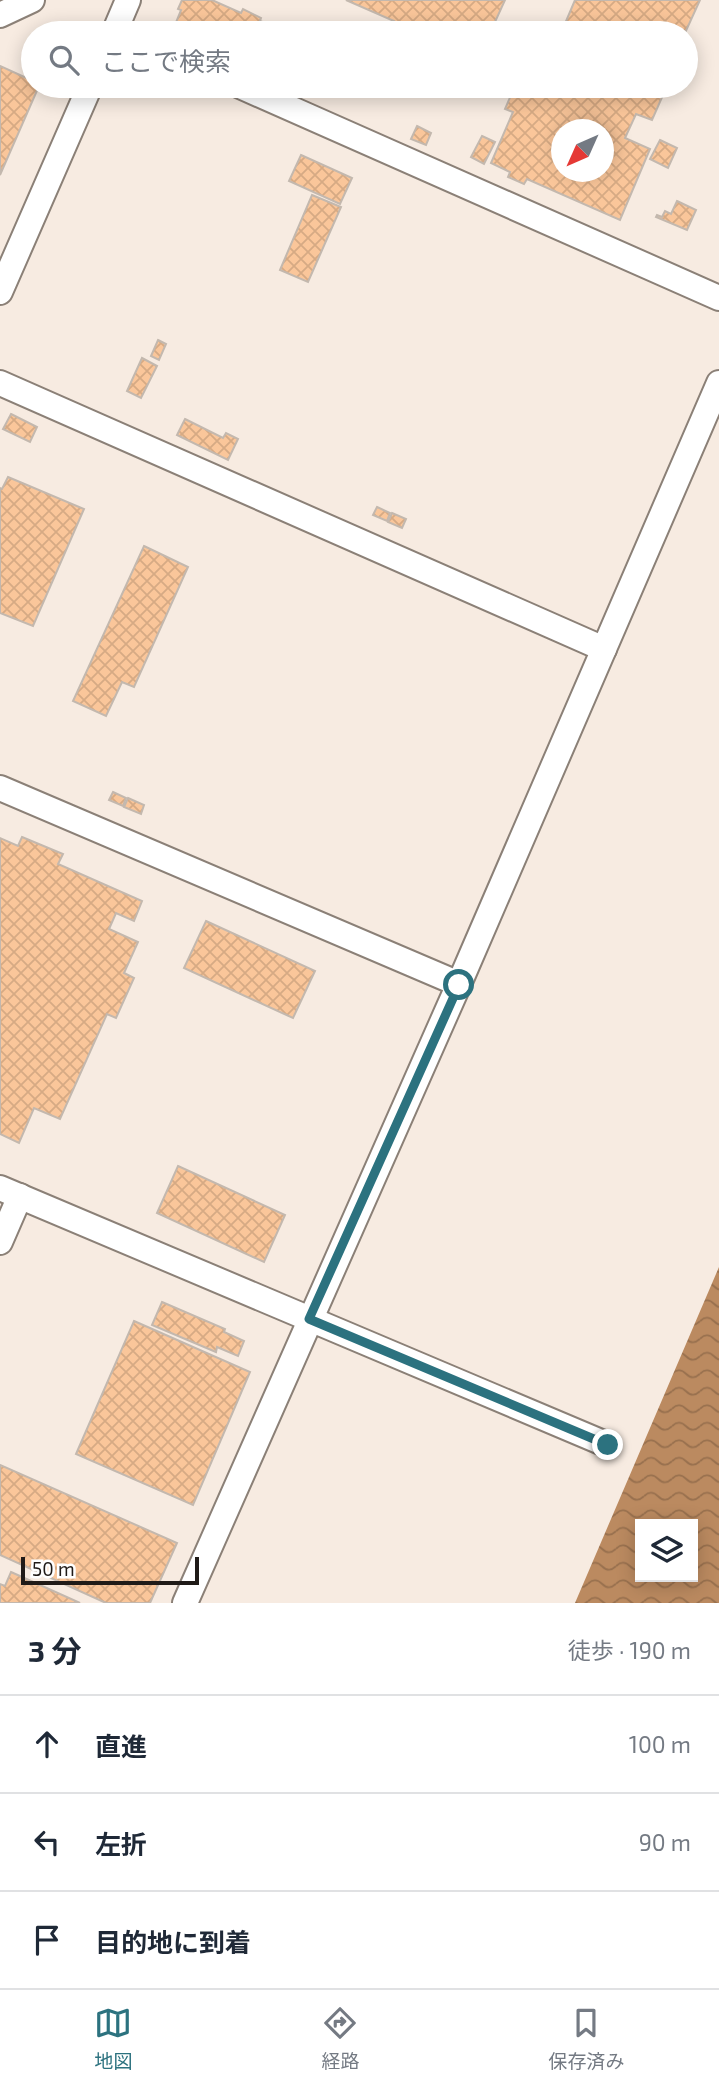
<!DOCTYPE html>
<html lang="ja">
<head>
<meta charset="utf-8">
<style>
  :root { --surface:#fff; --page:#f6f6f7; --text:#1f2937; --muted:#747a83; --line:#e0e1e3; --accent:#2c727f }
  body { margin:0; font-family:"Exo 2","Noto Sans JP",sans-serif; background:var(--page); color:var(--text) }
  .controls { position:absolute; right:21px; bottom:21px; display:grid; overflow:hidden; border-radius:0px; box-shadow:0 4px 18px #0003 }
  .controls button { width:63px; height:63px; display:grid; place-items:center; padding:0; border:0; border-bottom:2px solid var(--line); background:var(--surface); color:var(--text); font:35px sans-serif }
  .compass { position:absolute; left:551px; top:119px; width:63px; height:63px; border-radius:50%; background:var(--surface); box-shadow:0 4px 18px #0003; rotate:225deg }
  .scale { position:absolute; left:21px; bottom:18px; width:178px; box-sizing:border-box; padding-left:7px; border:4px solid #201b18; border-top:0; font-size:19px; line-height:24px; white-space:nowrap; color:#201b18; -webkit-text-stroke:5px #fff; paint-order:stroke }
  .stop { position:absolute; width:21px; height:21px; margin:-16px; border:5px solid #2c727f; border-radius:50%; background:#fff }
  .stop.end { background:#2c727f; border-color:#fff; box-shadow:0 2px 7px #0008 }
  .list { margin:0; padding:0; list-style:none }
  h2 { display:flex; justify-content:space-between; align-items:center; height:91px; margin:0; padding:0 28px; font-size:30px }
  h2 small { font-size:23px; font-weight:400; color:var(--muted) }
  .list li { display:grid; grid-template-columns:46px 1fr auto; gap:21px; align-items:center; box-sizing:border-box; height:98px; padding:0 28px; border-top:2px solid var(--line) }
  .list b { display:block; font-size:26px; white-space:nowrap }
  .list em { font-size:23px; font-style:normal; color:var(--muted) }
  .icon { flex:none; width:38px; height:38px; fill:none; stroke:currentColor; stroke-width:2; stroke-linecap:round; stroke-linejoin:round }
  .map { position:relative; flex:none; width:719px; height:1603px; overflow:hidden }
  .search { position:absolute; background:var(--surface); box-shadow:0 4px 18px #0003; left:21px; right:21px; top:21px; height:77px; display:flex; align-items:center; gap:18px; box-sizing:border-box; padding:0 24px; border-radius:38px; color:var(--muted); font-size:26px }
  .sheet { height:385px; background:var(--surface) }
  nav { display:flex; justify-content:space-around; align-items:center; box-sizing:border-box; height:98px; border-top:2px solid var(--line); background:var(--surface); font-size:19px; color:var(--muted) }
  nav a { display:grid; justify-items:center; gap:4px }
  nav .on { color:var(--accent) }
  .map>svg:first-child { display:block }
  .water { fill:url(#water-waves); fill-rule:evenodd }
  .building { fill:url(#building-cross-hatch); stroke:#c3b8ae; stroke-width:2; fill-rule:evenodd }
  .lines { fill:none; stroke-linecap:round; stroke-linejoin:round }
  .minor-casing { stroke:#8b8077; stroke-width:28 }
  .minor { stroke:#fff; stroke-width:24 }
  .route { stroke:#2c727f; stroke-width:9 }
</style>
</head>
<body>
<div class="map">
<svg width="719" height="1603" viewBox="0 0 719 1603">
  <defs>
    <pattern id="water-waves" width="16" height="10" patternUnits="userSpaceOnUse" patternTransform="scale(1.75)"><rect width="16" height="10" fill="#bb8a60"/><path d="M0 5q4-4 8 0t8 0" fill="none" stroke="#98704e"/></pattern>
    <pattern id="building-cross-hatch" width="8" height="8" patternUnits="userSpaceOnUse" patternTransform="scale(1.75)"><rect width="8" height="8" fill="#fac69a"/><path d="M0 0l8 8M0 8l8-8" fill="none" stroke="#d6aa84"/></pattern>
  </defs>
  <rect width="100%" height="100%" fill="#f7ebe1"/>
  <path class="water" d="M719,1267V1603H575ZM640,1524H693V1577H640Z"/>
  <g class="building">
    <polygon points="182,0 212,0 241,13 243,9 261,18 260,21 279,29 278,33 194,33 175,25 181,10 178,9"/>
    <polygon points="346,0 505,0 490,33 471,33 453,26 450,33 417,33 408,29 406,33 399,33 390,30 394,21"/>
    <polygon points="575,0 700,0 685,33 561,33"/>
    <polygon points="0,66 33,81 33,86 39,86 0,175"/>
    <path d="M515,86L523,90L524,86H667L652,120L636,114L625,138L650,149L620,220L527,179L524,184L508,177L510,172L491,163L513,112L505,109ZM562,130H604V172H562Z"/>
    <polygon points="417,126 431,133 426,145 411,139"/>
    <polygon points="482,136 495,142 484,164 471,157"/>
    <polygon points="660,140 677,148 668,168 650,159"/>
    <polygon points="301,155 352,178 340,204 289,181"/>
    <polygon points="312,195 341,207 308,282 280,270"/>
    <polygon points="677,201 696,210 687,230 656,217 657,215 662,217 665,211 671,214"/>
    <polygon points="158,340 166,344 159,360 151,356"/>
    <polygon points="142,358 157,366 141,398 127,391"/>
    <polygon points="11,414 37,427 30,442 3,429"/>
    <polygon points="185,419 223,438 226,433 238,439 228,460 177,435"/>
    <polygon points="8,477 84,509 33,626 0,613 0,488 2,489"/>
    <polygon points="377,507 390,513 387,521 373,515"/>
    <polygon points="392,513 406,519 402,528 388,522"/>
    <polygon points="144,546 188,567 134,687 122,682 106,716 73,701"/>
    <polygon points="113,792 126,798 123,806 109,800"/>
    <polygon points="128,798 144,805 141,814 124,807"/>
    <polygon points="22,837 63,854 58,864 142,901 134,921 116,913 109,929 138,942 124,973 134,978 116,1018 107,1014 60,1119 34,1108 19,1143 0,1134 0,838 18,846"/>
    <polygon points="206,921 315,971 293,1018 184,968"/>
    <polygon points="178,1166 285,1215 264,1262 157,1213"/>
    <polygon points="162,1302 225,1329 224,1332 244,1341 238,1356 217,1347 216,1352 152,1325"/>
    <polygon points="134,1321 250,1372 193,1505 76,1454"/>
    <polygon points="0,1465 177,1543 150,1603 106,1603 0,1555"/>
    <polygon points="11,1572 80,1603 0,1603 0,1584 5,1586"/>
  </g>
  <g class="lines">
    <defs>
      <g id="minor">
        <polyline points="0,15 32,0"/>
        <polyline points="114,33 128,0"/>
        <polyline points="240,86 719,298"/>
        <polyline points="0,292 90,86"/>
        <polyline points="0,383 604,649"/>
        <polyline points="0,788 459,984"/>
        <polyline points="0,1188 608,1445"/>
        <polyline points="0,1242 20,1196"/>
        <polyline points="185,1603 459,984 719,383"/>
      </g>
    </defs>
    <use href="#minor" class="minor-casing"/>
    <use href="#minor" class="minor"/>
  </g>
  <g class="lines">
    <polyline class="route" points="459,985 309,1319 608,1445"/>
  </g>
</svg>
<div class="controls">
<button><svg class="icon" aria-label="layers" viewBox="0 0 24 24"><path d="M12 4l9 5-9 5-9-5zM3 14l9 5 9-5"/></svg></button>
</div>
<svg class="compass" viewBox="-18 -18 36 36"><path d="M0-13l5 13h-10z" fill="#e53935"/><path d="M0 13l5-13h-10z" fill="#747a83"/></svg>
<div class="scale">50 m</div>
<div class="stop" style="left:459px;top:985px"></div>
<div class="stop end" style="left:608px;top:1445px"></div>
<div class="search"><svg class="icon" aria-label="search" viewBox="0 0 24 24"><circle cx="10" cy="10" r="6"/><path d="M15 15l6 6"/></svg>ここで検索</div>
</div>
<section class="sheet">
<h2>3 分<small>徒歩 · 190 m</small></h2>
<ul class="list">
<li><svg class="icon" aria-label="ahead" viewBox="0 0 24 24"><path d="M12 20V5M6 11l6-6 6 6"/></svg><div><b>直進</b></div><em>100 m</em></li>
<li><svg class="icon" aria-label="left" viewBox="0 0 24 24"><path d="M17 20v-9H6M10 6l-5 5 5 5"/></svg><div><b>左折</b></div><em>90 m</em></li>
<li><svg class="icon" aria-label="arrive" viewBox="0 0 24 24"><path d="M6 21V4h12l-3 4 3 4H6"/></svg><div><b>目的地に到着</b></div></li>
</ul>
</section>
<nav>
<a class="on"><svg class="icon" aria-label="map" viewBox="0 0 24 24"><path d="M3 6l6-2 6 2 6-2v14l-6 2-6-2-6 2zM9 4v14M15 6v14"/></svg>地図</a>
<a><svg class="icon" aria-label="directions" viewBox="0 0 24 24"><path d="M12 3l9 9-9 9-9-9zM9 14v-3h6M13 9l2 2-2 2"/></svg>経路</a>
<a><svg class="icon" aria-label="saved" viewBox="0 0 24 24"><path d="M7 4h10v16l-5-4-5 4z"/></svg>保存済み</a>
</nav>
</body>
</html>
